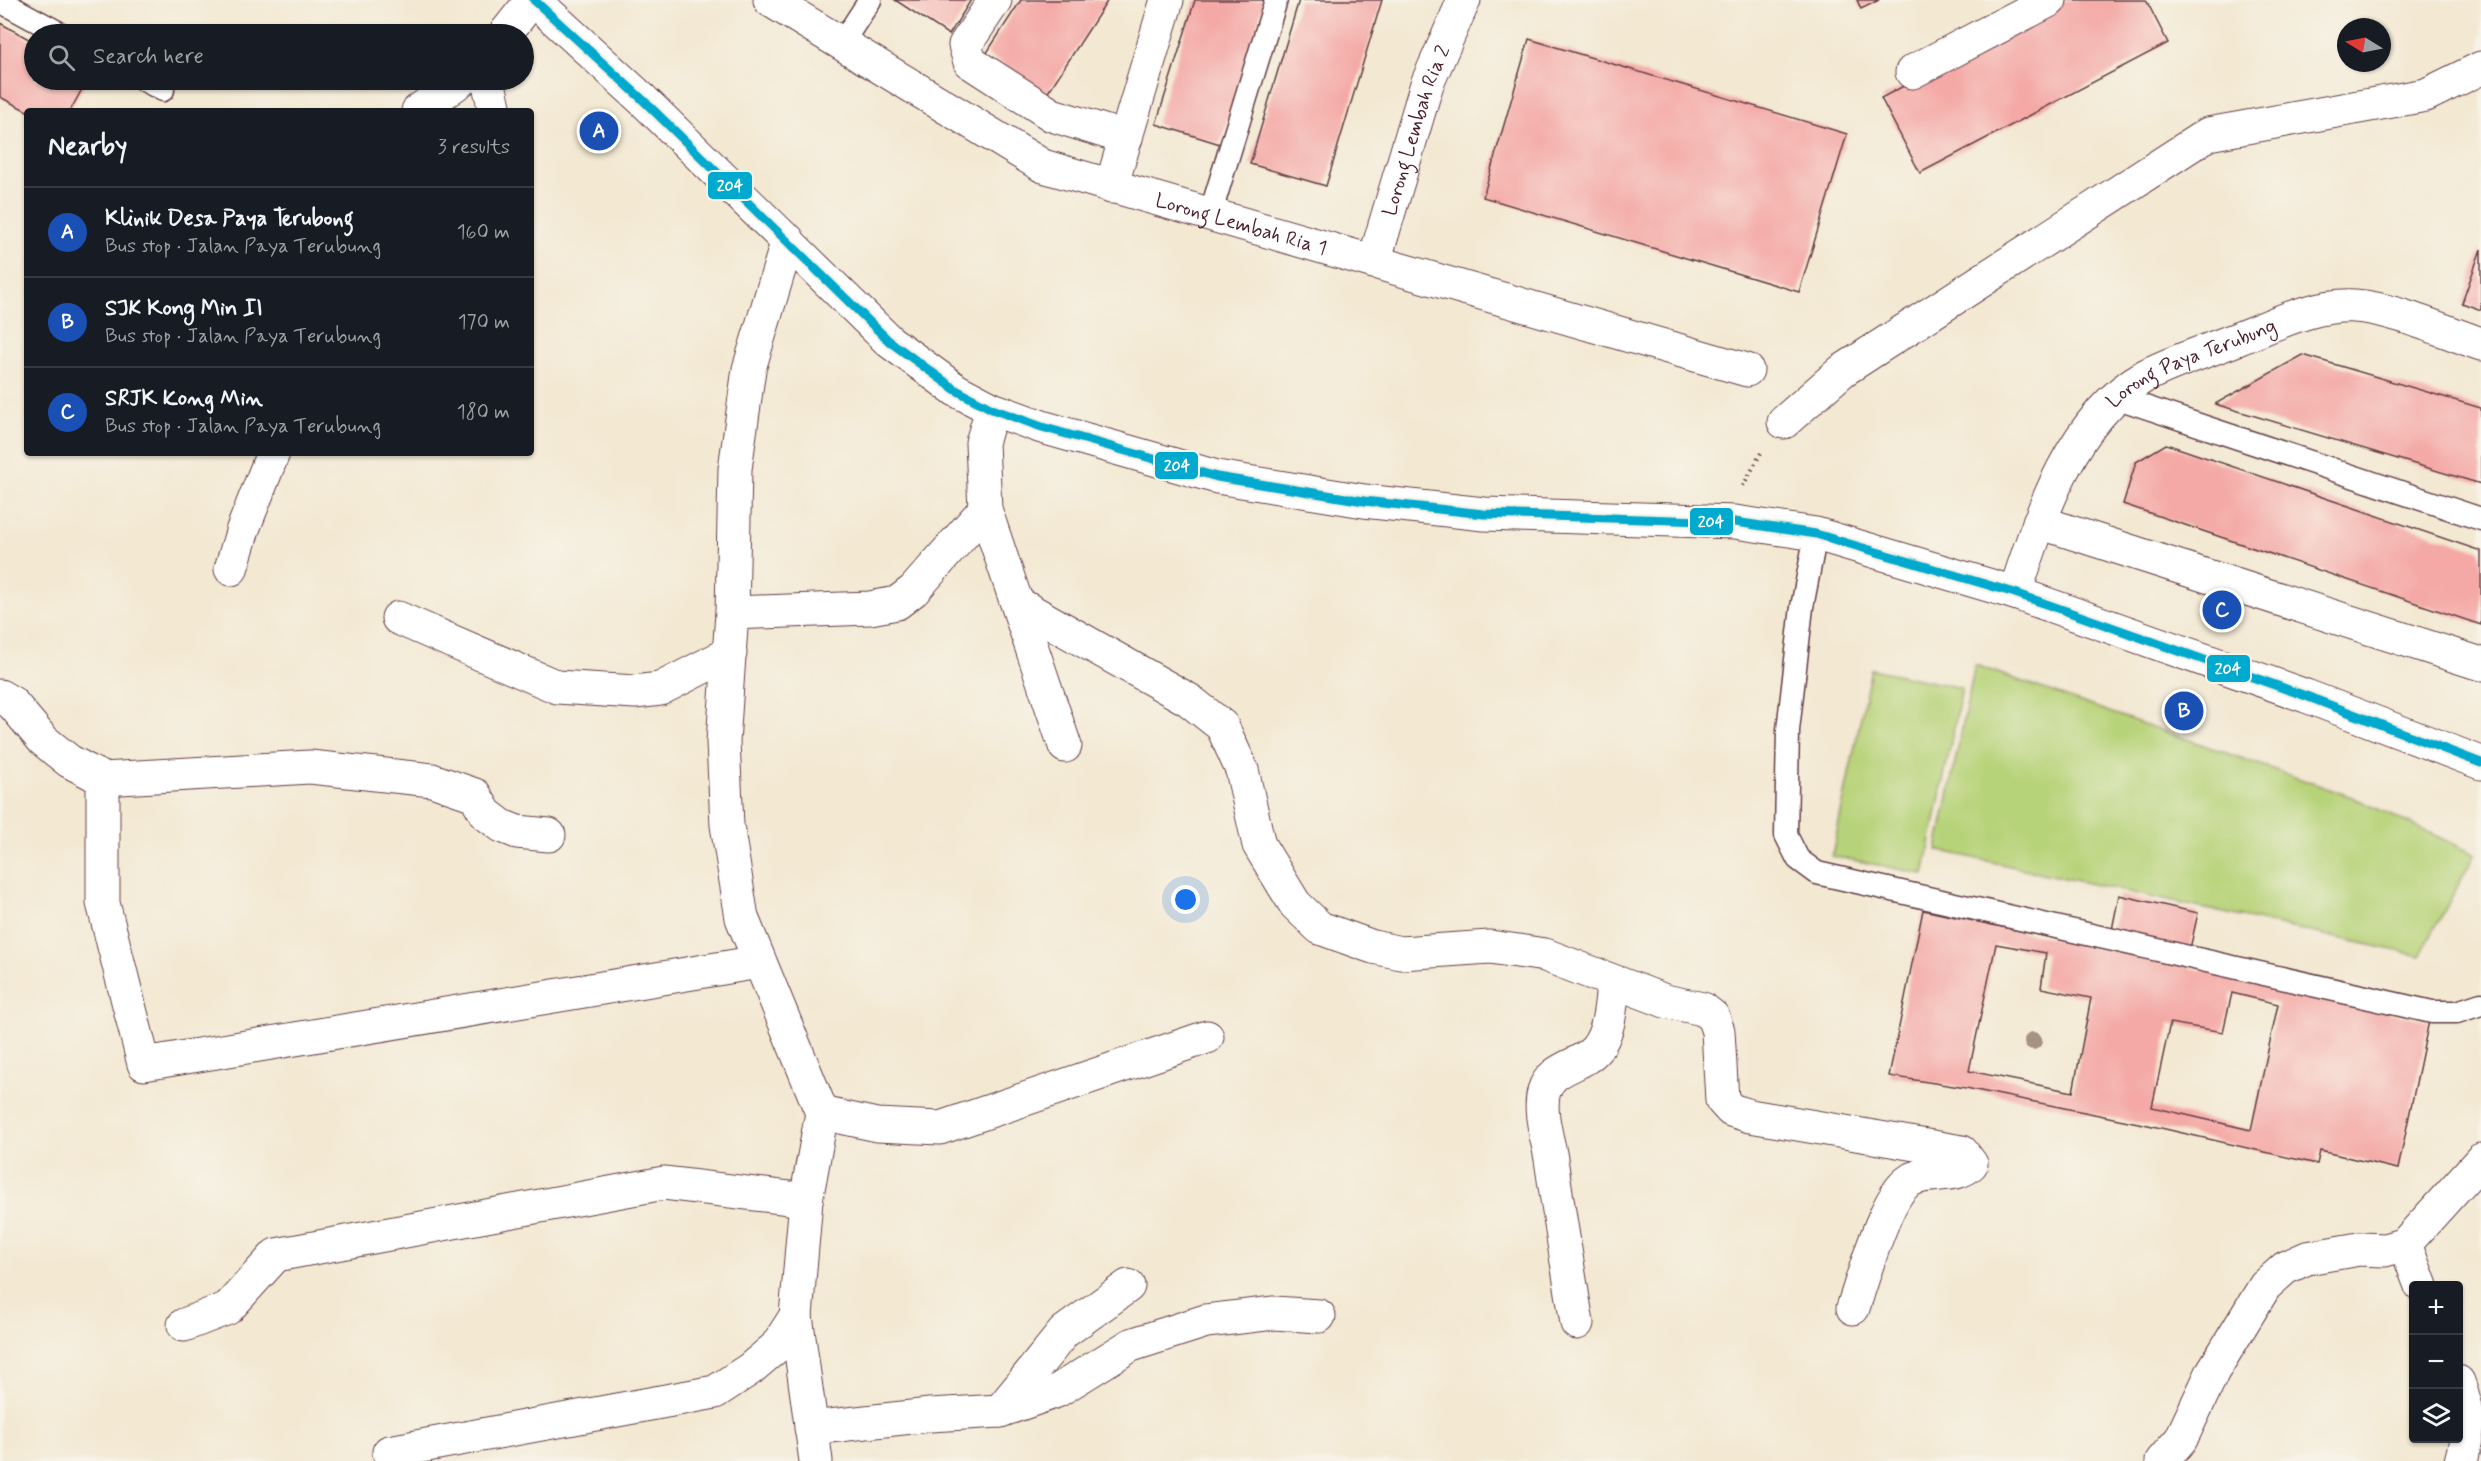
<!DOCTYPE html>
<html lang="en">
<head>
<meta charset="utf-8">
<style>
  :root { --surface:#171b24; --page:#242831; --text:#f1f3f6; --muted:#9ea1a6; --line:#363941; --accent:#db2777 }
  body { margin:0; font-family:Mynerve,sans-serif; background:var(--page); color:var(--text) }
  .controls { position:absolute; right:18px; bottom:18px; display:grid; overflow:hidden; border-radius:6px; box-shadow:0 2px 4px #0004 }
  .controls button { width:54px; height:54px; display:grid; place-items:center; padding:0; border:0; border-bottom:2px solid var(--line); background:var(--surface); color:var(--text); font:30px sans-serif }
  .compass { position:absolute; left:2337px; top:18px; width:54px; height:54px; border-radius:50%; background:var(--surface); box-shadow:0 2px 4px #0004; rotate:280deg }
  .you { position:absolute; left:1186px; top:900px; width:21px; height:21px; margin:-15px; border:4px solid #fff; border-radius:50%; background:#1a73e8; box-shadow:0 0 0 9px #1a73e833 }
  .badge { display:grid; place-items:center; width:39px; height:39px; border-radius:50%; background:var(--accent); color:#fff; font-size:20px; font-weight:700 }
  .pin { position:absolute; translate:-50% -50%; border:3px solid #fff; box-shadow:0 2px 6px #0006 }
  .list { margin:0; padding:0; list-style:none }
  h2 { display:flex; justify-content:space-between; align-items:center; height:78px; margin:0; padding:0 24px; font-size:26px }
  h2 small { font-size:20px; font-weight:400; color:var(--muted) }
  .list li { display:grid; grid-template-columns:39px 1fr auto; gap:18px; align-items:center; box-sizing:border-box; height:90px; padding:0 24px; border-top:2px solid var(--line) }
  .list b { display:block; font-size:22px; white-space:nowrap }
  .list p { margin:0; font-size:20px; white-space:nowrap; color:var(--muted) }
  .list em { font-size:20px; font-style:normal; color:var(--muted) }
  .icon { flex:none; width:33px; height:33px; fill:none; stroke:currentColor; stroke-width:2; stroke-linecap:round; stroke-linejoin:round }
  .map { position:relative; flex:none; width:2481px; height:1461px; overflow:hidden }
  .search { position:absolute; background:var(--surface); box-shadow:0 2px 4px #0004; left:24px; top:24px; width:510px; height:66px; display:flex; align-items:center; gap:15px; box-sizing:border-box; padding:0 21px; border-radius:33px; color:var(--muted); font-size:22px }
  .panel { position:absolute; background:var(--surface); box-shadow:0 2px 4px #0004; left:24px; top:108px; width:510px; height:348px; border-radius:6px }
  .map>svg:first-child { display:block }
  .green { fill:#b7d379; stroke:#807952; stroke-width:1.5 }
  .building { fill:#f4a9a6; fill-rule:evenodd }
  .lines { fill:none; stroke-linecap:round; stroke-linejoin:round }
  .service-casing { stroke:#633d44; stroke-width:25 }
  .minor-casing { stroke:#633d44; stroke-width:35 }
  .primary-casing { stroke:#633d44; stroke-width:35 }
  .path { stroke:#633d44; stroke-width:4; stroke-dasharray:1.5 4.5; stroke-linecap:butt }
  .service { stroke:#fff; stroke-width:22 }
  .minor { stroke:#fff; stroke-width:33 }
  .primary { stroke:#fff; stroke-width:33 }
  .bus-1-casing { stroke:#f7f3e8; stroke-width:14 }
  .bus-1 { stroke:#00a9ce; stroke-width:9 }
  .tree { fill:#a59281 }
  .labels { text-anchor:middle; stroke-width:4.5; stroke-linejoin:round; paint-order:stroke }
  .street-label { font-size:20px; fill:#4a1f2b; stroke:#f7f3e8 }
  .line-badge { stroke:#f7f3e8; stroke-width:2 }
  .badge-label { font-size:16px; text-anchor:middle; font-weight:bold; fill:#fff }
</style>
</head>
<body>
<div class="map">
<svg width="2481" height="1461" viewBox="0 0 2481 1461">
  <rect width="100%" height="100%" fill="#f7f3e8"/>
  <filter id="ink" filterUnits="userSpaceOnUse"><feTurbulence type="fractalNoise" baseFrequency=".0167" numOctaves="2"/><feDisplacementMap in="SourceGraphic" scale="12" xChannelSelector="R" yChannelSelector="G"/><feConvolveMatrix kernelMatrix="1 2 1 2 8 2 1 2 1" color-interpolation-filters="sRGB"/></filter>
  <filter id="wash" filterUnits="userSpaceOnUse"><feTurbulence type="fractalNoise" baseFrequency=".008" numOctaves="4" result="noise"/><feDisplacementMap in="SourceGraphic" scale="24" xChannelSelector="R" yChannelSelector="G"/><feGaussianBlur stdDeviation="1.35" result="paint"/><feColorMatrix in="noise" values="0 0 0 0 0 0 0 0 0 0 0 0 0 0 0 0 0 1.4 0 .05"/><feComposite in="paint" operator="in"/></filter>
  <g filter="url(#wash)">
    <rect width="100%" height="100%" fill="#f3e8d2"/>
    <g class="green">
      <polygon points="1975,665 2352,797 2475,854 2420,956 1937,850"/>
      <polygon points="1871,669 1962,688 1924,874 1832,856"/>
    </g>
    <g id="blocks">
      <g class="building">
        <polygon points="895,0 971,0 949,35"/>
        <polygon points="1021,0 1108,0 1047,94 986,54"/>
        <polygon points="1195,0 1265,0 1220,144 1156,124"/>
        <polygon points="1299,0 1382,0 1326,186 1250,164"/>
        <polygon points="1857,0 1879,0 1861,9"/>
        <polygon points="2065,0 2146,0 2168,43 1920,173 1881,98"/>
        <polygon points="0,23 34,42 34,80 87,80 70,111 27,111 0,97"/>
        <polygon points="1529,39 1847,134 1799,292 1483,197"/>
        <polygon points="2481,249 2481,310 2462,303"/>
        <polygon points="2303,355 2481,408 2481,484 2215,404"/>
        <polygon points="2166,444 2481,551 2481,625 2123,504 2136,462"/>
        <path d="M2119,895L2198,913L2186,967L2429,1021L2398,1169L2320,1151L2317,1164L2148,1125L1966,1088L1889,1076L1923,910L2108,950ZM1996,944L2046,953L2041,988L2091,998L2073,1092L1969,1071ZM2232,993L2278,1004L2251,1130L2152,1107L2170,1023L2223,1032Z"/>
      </g>
    </g>
  </g>
  <g filter="url(#ink)">
    <use href="#blocks" fill-opacity="0" stroke="#633d44" stroke-width="1.5"/>
    <g class="lines">
      <defs>
        <g id="service">
          <polyline points="0,1 61,34"/>
          <polyline points="842,43 870,0"/>
          <polyline points="144,80 163,90"/>
          <polyline points="1210,215 1276,0"/>
          <polyline points="2115,397 2481,519"/>
          <polyline points="1816,534 1802,607 1788,730 1786,835 1798,859 1817,873 2432,1012 2457,1012 2481,1004"/>
        </g>
        <g id="minor">
          <path id="s1" d="M770,0L1043,166L1747,370"/>
          <polyline points="995,0 965,45 970,62 1052,115 1126,138"/>
          <polyline points="505,34 532,0"/>
          <polyline points="1912,72 2050,0"/>
          <polyline points="488,80 495,111"/>
          <polyline points="418,111 461,80"/>
          <polyline points="1111,187 1167,0"/>
          <polyline points="788,240 749,369 735,469 732,613 723,742 727,825 742,918 822,1113 806,1200 796,1316 816,1461"/>
          <path id="s2" d="M1374,262L1427,84L1464,0"/>
          <polyline points="992,409 982,443 985,509 1065,746"/>
          <polyline points="1784,422 1842,371 2208,134 2426,95 2481,68"/>
          <polyline points="2039,522 2481,664"/>
          <polyline points="231,569 243,529 273,453"/>
          <path id="s3" d="M2015,593C2040,517 2071,418 2145,376C2175,360 2211,350 2242,337C2278,323 2315,304 2355,306C2395,309 2443,331 2481,344"/>
          <path d="M1017,603L1189,700L1222,726L1242,770L1259,845L1295,904L1320,928L1373,947L1401,953L1490,947L1545,955L1665,1001L1703,1009L1713,1017L1718,1031L1722,1100L1731,1110L1750,1116L1962,1152L1971,1164C1955,1180 1928,1169 1909,1181C1885,1196 1863,1279 1853,1308"/>
          <polyline points="732,613 870,608 897,603 914,590 985,509"/>
          <polyline points="398,618 557,687 635,692 660,689 730,653"/>
          <polyline points="0,696 12,703 43,740 69,761 103,779 310,767 432,780 475,795 486,814 502,826 517,832 549,835"/>
          <polyline points="103,779 103,903 144,1064 759,962"/>
          <polyline points="822,1113 877,1125 940,1128 1207,1037"/>
          <polyline points="2405,1244 2421,1286"/>
          <path d="M1577,1323C1568,1268 1559,1214 1551,1159C1548,1140 1538,1111 1544,1091C1551,1066 1581,1067 1596,1049C1610,1032 1611,1004 1613,983"/>
          <polyline points="184,1325 228,1308 276,1255 664,1183 806,1200"/>
          <path d="M2458,1382C2471,1416 2470,1427 2461,1461"/>
          <polyline points="1000,1411 1057,1391 1131,1345 1206,1321 1274,1313 1319,1316"/>
          <polyline points="811,1428 930,1415 1000,1411 1064,1332 1128,1286"/>
          <polyline points="389,1452 715,1392 750,1369 776,1347 796,1316"/>
          <polyline points="2162,1461 2181,1439 2213,1371 2265,1286 2285,1268 2307,1258 2359,1249 2385,1250 2405,1244 2481,1160"/>
        </g>
        <polyline id="primary" points="534,0 643,100 889,341 956,390 992,409 1042,427 1217,477 1364,501 1484,514 1735,522 1816,534 2015,593 2306,696 2481,763"/>
      </defs>
      <use href="#service" class="service-casing"/>
      <use href="#minor" class="minor-casing"/>
      <use href="#primary" class="primary-casing"/>
      <polyline class="path" points="1743,486 1762,451"/>
      <use href="#service" class="service"/>
      <use href="#minor" class="minor"/>
      <use href="#primary" class="primary"/>
      <defs>
        <polyline id="bus-1" points="534,0 643,100 889,341 956,390 992,409 1042,427 1217,477 1364,501 1484,514 1735,522 1816,534 2015,593 2306,696 2481,763"/>
      </defs>
      <use href="#bus-1" class="bus-1-casing"/>
      <use href="#bus-1" class="bus-1"/>
    </g>
    <circle class="tree" cx="2033" cy="1041" r="9"/>
  </g>
  <g class="labels">
    <g class="street-label">
      <text dy="7" stroke="none"><textPath href="#s2" startOffset="138">Lorong Lembah Ria 2</textPath></text>
      <text dy="7" stroke="none"><textPath href="#s1" startOffset="526">Lorong Lembah Ria 1</textPath></text>
      <text dy="7" stroke="none"><textPath href="#s3" startOffset="306">Lorong Paya Terubung</textPath></text>
    </g>
  </g>
  <g class="line-badge">
    <rect x="707" y="171" width="46" height="29" rx="6" fill="#00a9ce"/>
    <rect x="1154" y="451" width="45" height="29" rx="6" fill="#00a9ce"/>
    <rect x="1689" y="507" width="45" height="29" rx="6" fill="#00a9ce"/>
    <rect x="2206" y="654" width="45" height="29" rx="6" fill="#00a9ce"/>
  </g>
  <g class="badge-label">
    <text x="730" y="191">204</text>
    <text x="1177" y="471">204</text>
    <text x="1711" y="527">204</text>
    <text x="2228" y="674">204</text>
  </g>
</svg>
<div class="controls">
<button>+</button>
<button>−</button>
<button><svg class="icon" aria-label="layers" viewBox="0 0 24 24"><path d="M12 4l9 5-9 5-9-5zM3 14l9 5 9-5"/></svg></button>
</div>
<svg class="compass" viewBox="-18 -18 36 36"><path d="M0-13l5 13h-10z" fill="#e53935"/><path d="M0 13l5-13h-10z" fill="#9ea1a6"/></svg>
<div class="you"></div>
<div class="pin badge" style="left:599px;top:131px;background:#1a4fb4">A</div>
<div class="pin badge" style="left:2184px;top:711px;background:#1a4fb4">B</div>
<div class="pin badge" style="left:2222px;top:610px;background:#1a4fb4">C</div>
<div class="search"><svg class="icon" aria-label="search" viewBox="0 0 24 24"><circle cx="10" cy="10" r="6"/><path d="M15 15l6 6"/></svg>Search here</div>
<section class="panel">
<h2>Nearby<small>3 results</small></h2>
<ul class="list">
<li><span class="badge" style="background:#1a4fb4">A</span><div><b>Klinik Desa Paya Terubong</b><p>Bus stop · Jalan Paya Terubung</p></div><em>160 m</em></li>
<li><span class="badge" style="background:#1a4fb4">B</span><div><b>SJK Kong Min II</b><p>Bus stop · Jalan Paya Terubung</p></div><em>170 m</em></li>
<li><span class="badge" style="background:#1a4fb4">C</span><div><b>SRJK Kong Min</b><p>Bus stop · Jalan Paya Terubung</p></div><em>180 m</em></li>
</ul>
</section>
</div>
</body>
</html>
